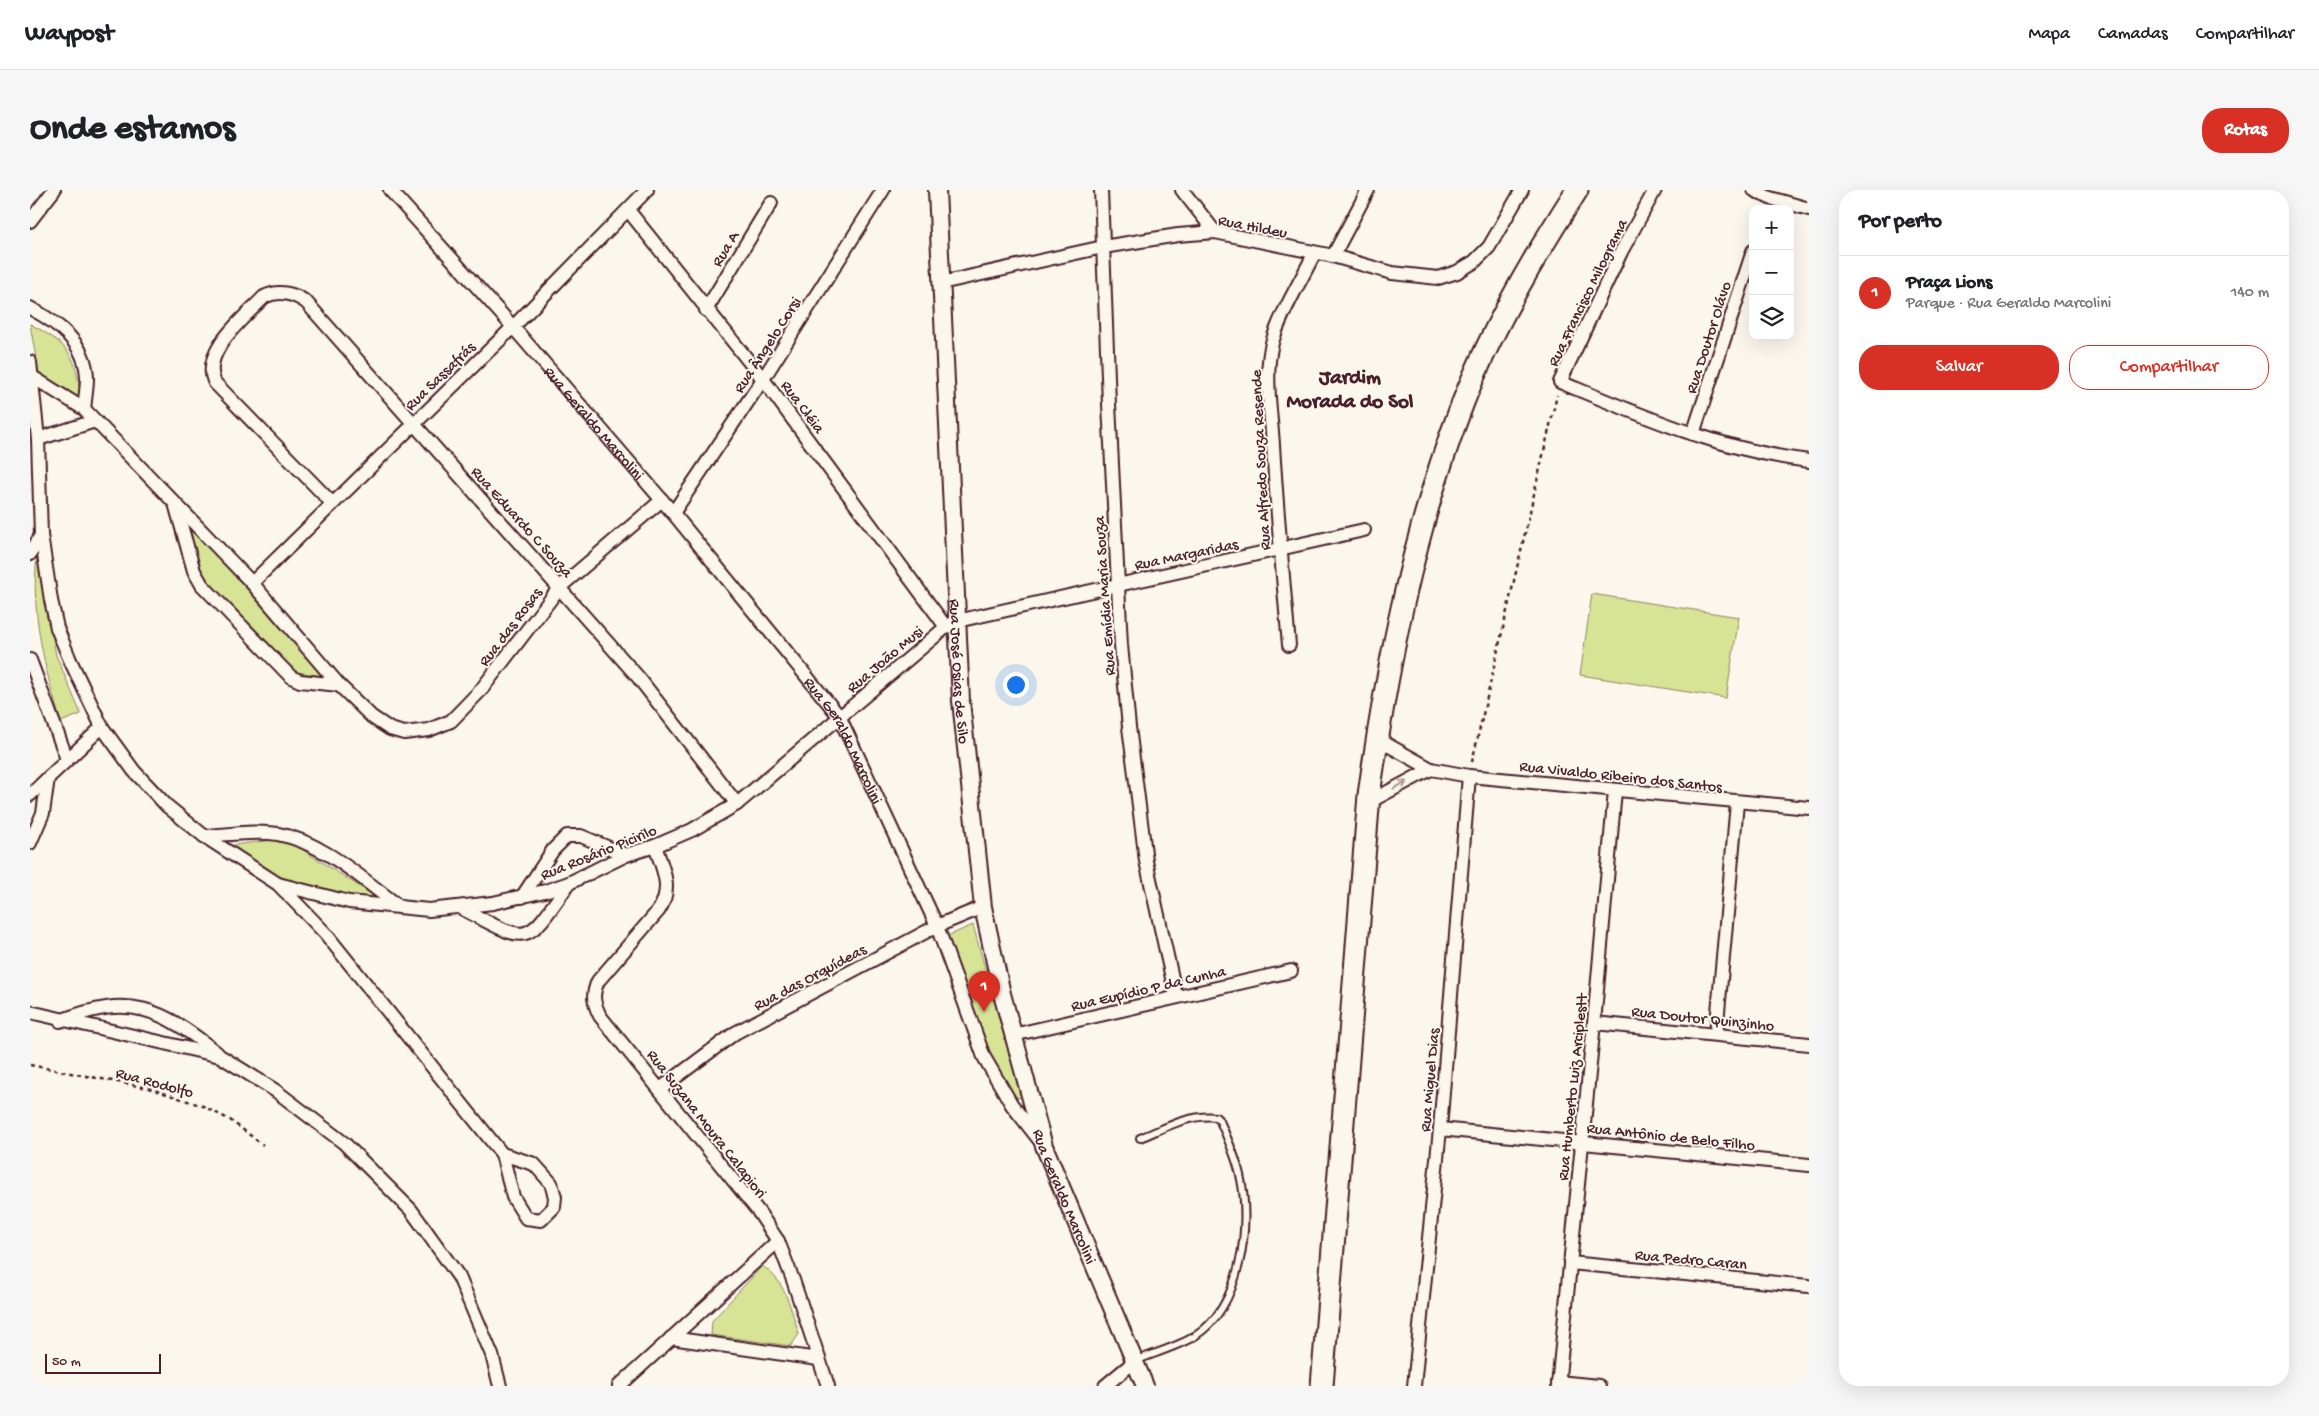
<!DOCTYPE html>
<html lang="pt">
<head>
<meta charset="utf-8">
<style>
  :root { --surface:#fff; --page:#f6f6f6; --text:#202124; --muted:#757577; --line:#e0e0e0; --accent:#d93025 }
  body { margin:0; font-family:"Gochi Hand",sans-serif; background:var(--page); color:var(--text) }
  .controls { position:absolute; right:15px; top:15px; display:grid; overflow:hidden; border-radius:10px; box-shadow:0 5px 20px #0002 }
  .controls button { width:45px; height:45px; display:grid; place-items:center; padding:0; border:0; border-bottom:1px solid var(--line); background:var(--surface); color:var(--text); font:25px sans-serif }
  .scale { position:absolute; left:15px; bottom:12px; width:116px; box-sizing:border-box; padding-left:5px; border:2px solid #4a1f2b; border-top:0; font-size:14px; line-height:18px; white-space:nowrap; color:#4a1f2b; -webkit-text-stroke:4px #fbf7ec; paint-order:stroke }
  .you { position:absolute; left:985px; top:494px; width:18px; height:18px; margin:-12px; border:4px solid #fff; border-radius:50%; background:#1a73e8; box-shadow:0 0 0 8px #1a73e833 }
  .badge { display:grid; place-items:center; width:32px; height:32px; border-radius:50%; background:var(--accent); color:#fff; font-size:16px; font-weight:700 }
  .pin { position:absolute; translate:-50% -41px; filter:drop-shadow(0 1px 2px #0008) }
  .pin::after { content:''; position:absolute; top:26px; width:18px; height:15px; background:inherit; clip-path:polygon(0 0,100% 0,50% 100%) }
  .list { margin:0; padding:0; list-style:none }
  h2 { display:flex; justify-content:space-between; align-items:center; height:65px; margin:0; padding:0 20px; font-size:21px }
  h2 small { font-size:16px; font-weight:400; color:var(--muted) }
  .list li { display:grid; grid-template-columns:32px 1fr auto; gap:15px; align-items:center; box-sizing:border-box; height:75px; padding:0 20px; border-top:1px solid var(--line) }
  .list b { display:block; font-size:19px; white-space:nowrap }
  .list p { margin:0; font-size:16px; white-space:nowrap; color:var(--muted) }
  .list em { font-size:16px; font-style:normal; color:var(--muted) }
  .actions { display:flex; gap:10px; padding:15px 20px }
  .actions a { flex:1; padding:11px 0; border:1px solid var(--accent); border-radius:20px; text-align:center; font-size:18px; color:var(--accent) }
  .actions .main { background:var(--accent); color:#fff }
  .icon { flex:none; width:28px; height:28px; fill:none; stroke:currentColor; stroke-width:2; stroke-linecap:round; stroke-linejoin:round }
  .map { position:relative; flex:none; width:1779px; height:1196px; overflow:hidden; border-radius:20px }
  header { display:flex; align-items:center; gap:30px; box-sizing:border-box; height:70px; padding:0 25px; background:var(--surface); border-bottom:1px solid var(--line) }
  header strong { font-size:24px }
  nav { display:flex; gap:28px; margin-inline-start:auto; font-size:18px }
  .intro { display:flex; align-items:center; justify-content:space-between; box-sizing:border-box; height:120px; padding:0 30px }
  h1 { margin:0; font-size:35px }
  .button { padding:12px 22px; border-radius:20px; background:var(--accent); color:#fff; font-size:18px; font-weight:700 }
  main { display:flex; gap:30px; padding:0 30px }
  aside { flex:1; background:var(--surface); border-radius:20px; box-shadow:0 5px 20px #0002 }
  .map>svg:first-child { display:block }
  .green { fill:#d7e395; stroke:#908160 }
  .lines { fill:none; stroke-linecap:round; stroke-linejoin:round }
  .service-casing { stroke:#4a1f2b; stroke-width:10 }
  .minor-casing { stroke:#4a1f2b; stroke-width:16 }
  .tertiary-casing { stroke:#4a1f2b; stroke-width:20 }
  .trunk-casing { stroke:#4a1f2b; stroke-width:25 }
  .path { stroke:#4a1f2b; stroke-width:2.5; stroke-dasharray:4 4; stroke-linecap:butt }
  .service { stroke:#fbf7ec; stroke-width:6 }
  .minor { stroke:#fbf7ec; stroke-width:12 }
  .tertiary { stroke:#fbf7ec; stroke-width:16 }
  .trunk { stroke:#fbf7ec; stroke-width:21 }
  .oneway { stroke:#ab9695 }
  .labels { text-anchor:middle; stroke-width:4; stroke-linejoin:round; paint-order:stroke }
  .street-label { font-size:16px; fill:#4a1f2b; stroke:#fbf7ec }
  .district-label { font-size:21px; font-weight:bold; fill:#4a1f2b; stroke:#fbf7ec }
</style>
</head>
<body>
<header>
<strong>Waypost</strong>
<nav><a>Mapa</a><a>Camadas</a><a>Compartilhar</a></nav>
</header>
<div class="intro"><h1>Onde estamos</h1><a class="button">Rotas</a></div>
<main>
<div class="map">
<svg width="1779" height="1196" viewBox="0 0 1779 1196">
  <rect width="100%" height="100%" fill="#fbf7ec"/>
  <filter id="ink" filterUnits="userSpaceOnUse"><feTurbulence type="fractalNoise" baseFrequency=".02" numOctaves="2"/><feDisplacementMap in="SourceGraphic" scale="10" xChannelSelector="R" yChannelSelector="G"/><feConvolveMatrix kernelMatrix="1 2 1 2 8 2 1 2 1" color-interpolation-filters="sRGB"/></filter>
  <g filter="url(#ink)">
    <g class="green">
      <path d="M0,134C40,155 48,166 50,212L9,185Z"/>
      <polygon points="160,338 298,487 260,481 169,387"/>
      <path d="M7,367L26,465L51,524L31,532C15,481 0,420 7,367Z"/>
      <polygon points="1562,404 1709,427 1696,508 1550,485"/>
      <polygon points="243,650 267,656 349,709 316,709 244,687 203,655"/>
      <polygon points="943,735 991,907 983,909 963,874 915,747"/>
      <path d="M732,1076C755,1089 761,1120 769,1144L761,1156L681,1145L682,1131Z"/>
    </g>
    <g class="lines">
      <defs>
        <path id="service" d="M1105,1171C1124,1163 1147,1157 1165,1146C1211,1117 1222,1034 1210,985C1206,966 1197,948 1190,931L1186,927C1159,924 1135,938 1110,948"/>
        <g id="minor">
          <path id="s1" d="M360,0L483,137L643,323L809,526L907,736L954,867L982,915L1011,952"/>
          <polyline points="1071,0 1079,214 1091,455 1099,537 1116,671 1146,806"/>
          <polyline points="1152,0 1185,42"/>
          <path d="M1625,0L1591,62L1530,192C1610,225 1692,261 1779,271"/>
          <polyline points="1724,0 1740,8 1779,19"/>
          <polyline points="598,20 733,189 916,437"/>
          <polyline points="0,31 24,0"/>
          <polyline points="1303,66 1338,0"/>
          <polyline points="911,93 1073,57 1148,45 1185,42 1303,66 1362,83 1408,88 1427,82 1444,72 1459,57 1492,0"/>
          <path d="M0,118C28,133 56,153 57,188C57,198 55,209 54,219"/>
          <polyline points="676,120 741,13"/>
          <polyline points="0,172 8,249 11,345 21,410 27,438 40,470 72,537 104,581 137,616 174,646 248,694 295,743 472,964 483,1007 496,1028 511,1030 524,1017 525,1007 521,993 504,974 472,964"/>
          <polyline points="1,186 54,219 222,393 309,495 342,527 360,539 374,543 399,540 421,531 451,500 530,397 632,310"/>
          <polyline points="1663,244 1723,61"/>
          <polyline points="8,249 65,231"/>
          <path d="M302,313L185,193C169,163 215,127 234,107C248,100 263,103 276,112L608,487L707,614"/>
          <polyline points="146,317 164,381 172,395 261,487 270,491 309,495"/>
          <polyline points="643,323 733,189 853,0"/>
          <polyline points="0,364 11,345"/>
          <polyline points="222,393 483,137 617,0"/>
          <path d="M1259,455C1253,388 1247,322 1243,255C1241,222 1234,185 1242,153C1249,126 1272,89 1284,64"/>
          <polyline points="0,470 37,569"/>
          <polyline points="1347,549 1401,579 1439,586 1779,618"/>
          <polyline points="0,605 72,537"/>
          <polyline points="1339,612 1401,579"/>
          <path d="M174,646C198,645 224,640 248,644C293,652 333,690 370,717"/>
          <polyline points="0,653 13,623 18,588"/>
          <path d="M625,656C633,679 643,698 629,720L568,791C562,805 563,812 570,826L728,1021L748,1051L763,1090L798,1196"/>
          <polyline points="248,694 319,712 399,720 463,713 515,701 539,693 596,665 625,656 662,640 707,614 916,437 927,431 1334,340"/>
          <polyline points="492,707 523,660 537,646 551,646 596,665"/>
          <path d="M431,718C500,754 494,758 539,693"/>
          <polyline points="0,822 190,866 246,901 314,953 381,1020 429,1087 462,1165 470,1196"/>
          <path d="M30,831C100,803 131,818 187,863"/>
          <polyline points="1564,833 1779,854"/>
          <polyline points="1686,844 1707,613"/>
          <polyline points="983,845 1261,781"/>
          <polyline points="630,899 705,843 907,736 953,717"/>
          <polyline points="1410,939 1779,975"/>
          <polyline points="1540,1073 1779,1096"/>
          <polyline points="641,1148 788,1169"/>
          <polyline points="1528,1192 1569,1196"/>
          <polyline points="589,1196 748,1051"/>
          <polyline points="1075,1196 1105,1171"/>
          <polyline points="1384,1196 1410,939 1439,586"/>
          <polyline points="1528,1196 1564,833 1585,601"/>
        </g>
        <g id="tertiary">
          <path id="s2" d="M907,0L931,511L953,717L972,804L1014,956L1115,1196"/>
        </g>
        <path id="trunk" d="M1292,1196L1339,605C1357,477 1383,344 1429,223C1458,145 1502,70 1547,0"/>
      </defs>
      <use href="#service" class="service-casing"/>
      <use href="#minor" class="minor-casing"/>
      <use href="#tertiary" class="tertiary-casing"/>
      <use href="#trunk" class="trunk-casing"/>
      <g class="path">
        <polyline points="1442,572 1527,205"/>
        <polyline points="0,875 118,898 173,916 200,930 233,955"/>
      </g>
      <use href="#service" class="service"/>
      <use href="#minor" class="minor"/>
      <use href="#tertiary" class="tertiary"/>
      <use href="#trunk" class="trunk"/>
    </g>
    <defs><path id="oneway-shaft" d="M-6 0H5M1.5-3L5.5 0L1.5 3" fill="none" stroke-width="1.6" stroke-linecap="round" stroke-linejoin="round" transform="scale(1.25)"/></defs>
    <use class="oneway" href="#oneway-shaft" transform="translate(1370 595) rotate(-28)"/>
  </g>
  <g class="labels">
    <g class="street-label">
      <text transform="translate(1223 35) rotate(11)" y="6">Rua Hildeu</text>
      <text transform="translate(694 58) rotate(-59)" y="6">Rua A</text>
      <text transform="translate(1556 102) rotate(-64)" y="6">Rua Francisco Milograma</text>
      <text transform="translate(1677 147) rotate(-72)" y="6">Rua Doutor Olávo</text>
      <text transform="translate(736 154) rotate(-57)" y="6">Rua Ângelo Corsi</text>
      <text transform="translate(409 185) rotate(-44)" y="6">Rua Sassafrás</text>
      <text transform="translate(774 216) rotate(53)" y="6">Rua Cléia</text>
      <text dy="6" stroke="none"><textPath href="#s1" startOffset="310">Rua Geraldo Marcolini</textPath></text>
      <text transform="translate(1229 270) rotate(-93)" y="6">Rua Alfredo Souza Resende</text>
      <text transform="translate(493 331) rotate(48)" y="6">Rua Eduardo C Souza</text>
      <text transform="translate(1156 363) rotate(-12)" y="6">Rua Margaridas</text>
      <text transform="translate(1073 406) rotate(-94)" y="6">Rua Emídia Maria Souza</text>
      <text transform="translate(479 436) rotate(-53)" y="6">Rua das Rosas</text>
      <text transform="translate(854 468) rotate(-40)" y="6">Rua João Musi</text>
      <text dy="6" stroke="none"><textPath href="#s2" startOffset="482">Rua José Osias de Silo</textPath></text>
      <text dy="6" stroke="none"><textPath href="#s1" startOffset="715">Rua Geraldo Marcolini</textPath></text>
      <text transform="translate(1591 585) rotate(6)" y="6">Rua Vivaldo Ribeiro dos Santos</text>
      <text transform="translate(568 661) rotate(-22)" y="6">Rua Rosário Picirilo</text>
      <text transform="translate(779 786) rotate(-28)" y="6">Rua das Orquídeas</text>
      <text transform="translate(1118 797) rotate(-13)" y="6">Rua Eupídio P da Cunha</text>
      <text transform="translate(1673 827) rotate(6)" y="6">Rua Doutor Quinzinho</text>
      <text transform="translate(1398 890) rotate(-85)" y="6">Rua Miguel Dias</text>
      <text transform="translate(125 891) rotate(15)" y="6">Rua Rodolfo</text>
      <text transform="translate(1541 897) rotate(-84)" y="6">Rua Humberto Luiz Arciplestt</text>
      <text transform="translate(678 933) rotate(52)" y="6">Rua Suzana Moura Calapiori</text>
      <text transform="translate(1641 945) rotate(6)" y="6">Rua Antônio de Belo Filho</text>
      <text dy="6" stroke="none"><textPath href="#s2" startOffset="1020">Rua Geraldo Marcolini</textPath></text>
      <text transform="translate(1661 1068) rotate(5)" y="6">Rua Pedro Caran</text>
    </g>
    <g class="district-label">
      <text x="1320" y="193">Jardim<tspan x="1320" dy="24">Morada do Sol</tspan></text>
    </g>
  </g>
</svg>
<div class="controls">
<button>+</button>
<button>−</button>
<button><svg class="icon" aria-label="layers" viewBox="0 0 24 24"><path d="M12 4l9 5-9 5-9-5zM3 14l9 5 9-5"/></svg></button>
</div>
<div class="scale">50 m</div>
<div class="you"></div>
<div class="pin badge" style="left:954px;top:822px">1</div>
</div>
<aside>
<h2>Por perto<small></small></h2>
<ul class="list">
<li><span class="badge">1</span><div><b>Praça Lions</b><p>Parque · Rua Geraldo Marcolini</p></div><em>140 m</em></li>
</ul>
<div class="actions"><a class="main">Salvar</a><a>Compartilhar</a></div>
</aside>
</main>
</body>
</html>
